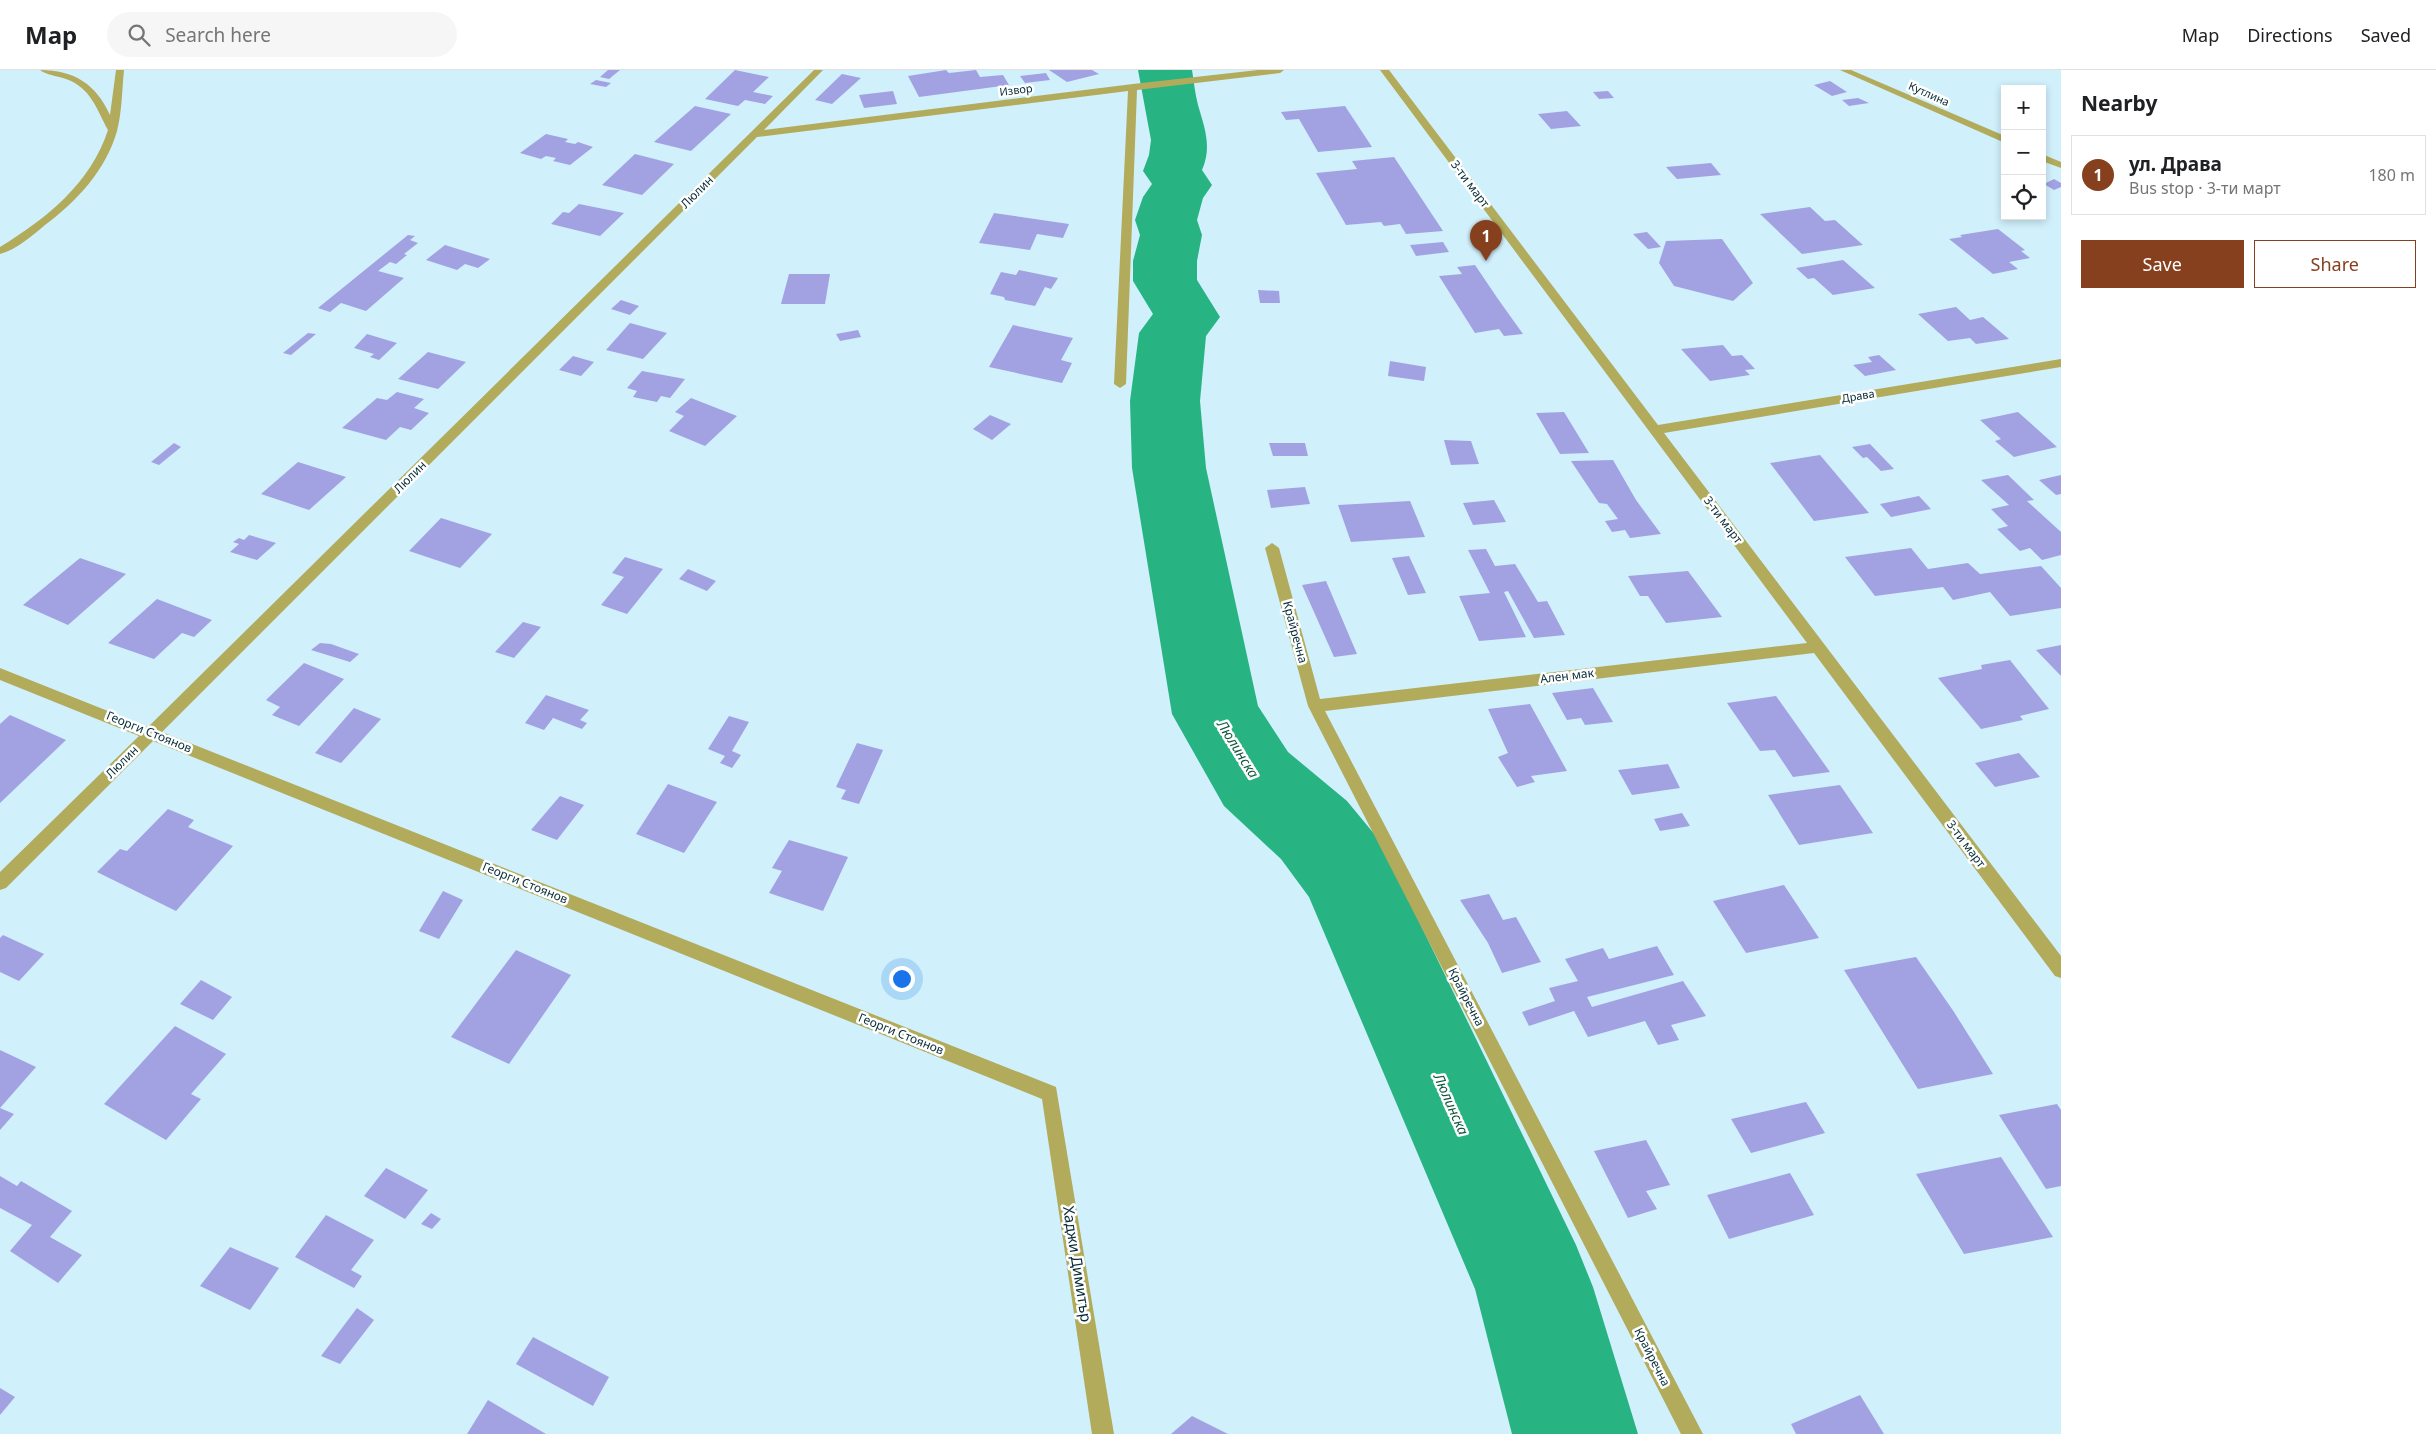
<!DOCTYPE html>
<html lang="en">
<head>
<meta charset="utf-8">
<style>
  :root { --surface:#fff; --page:#f6f6f6; --text:#202124; --muted:#757577; --line:#e0e0e0; --accent:#87401e }
  body { margin:0; font-family:"Noto Sans",sans-serif; background:var(--page); color:var(--text) }
  .controls { position:absolute; right:15px; top:15px; display:grid; overflow:hidden; border-radius:0px; box-shadow:0 2px 8px #0003 }
  .controls button { width:45px; height:45px; display:grid; place-items:center; padding:0; border:0; border-bottom:1px solid var(--line); background:var(--surface); color:var(--text); font:25px sans-serif }
  .you { position:absolute; left:901px; top:908px; width:18px; height:18px; margin:-12px; border:4px solid #fff; border-radius:50%; background:#1a73e8; box-shadow:0 0 0 8px #1a73e833 }
  .badge { display:grid; place-items:center; width:32px; height:32px; border-radius:50%; background:var(--accent); color:#fff; font-size:16px; font-weight:700 }
  .pin { position:absolute; translate:-50% -41px; filter:drop-shadow(0 1px 2px #0008) }
  .pin::after { content:''; position:absolute; top:26px; width:18px; height:15px; background:inherit; clip-path:polygon(0 0,100% 0,50% 100%) }
  .list { margin:0; padding:0; list-style:none }
  h2 { display:flex; justify-content:space-between; align-items:center; height:65px; margin:0; padding:0 20px; font-size:21px }
  h2 small { font-size:16px; font-weight:400; color:var(--muted) }
  .list li { display:grid; grid-template-columns:32px 1fr auto; gap:15px; align-items:center; box-sizing:border-box; height:80px; margin:0 10px 10px; padding:0 10px; border:1px solid var(--line); border-radius:0px }
  .list b { display:block; font-size:19px; white-space:nowrap }
  .list p { margin:0; font-size:16px; white-space:nowrap; color:var(--muted) }
  .list em { font-size:16px; font-style:normal; color:var(--muted) }
  .actions { display:flex; gap:10px; padding:15px 20px }
  .actions a { flex:1; padding:11px 0; border:1px solid var(--accent); border-radius:0px; text-align:center; font-size:18px; color:var(--accent) }
  .actions .main { background:var(--accent); color:#fff }
  .icon { flex:none; width:28px; height:28px; fill:none; stroke:currentColor; stroke-width:2; stroke-linecap:round; stroke-linejoin:round }
  .map { position:relative; flex:none; width:2061px; height:1364px; overflow:hidden }
  header { display:flex; align-items:center; gap:30px; box-sizing:border-box; height:70px; padding:0 25px; background:var(--surface); border-bottom:1px solid var(--line) }
  header strong { font-size:24px }
  nav { display:flex; gap:28px; margin-inline-start:auto; font-size:18px }
  .search { width:350px; height:45px; background:var(--page); display:flex; align-items:center; gap:12px; box-sizing:border-box; padding:0 18px; border-radius:28px; color:var(--muted); font-size:19px }
  main { display:flex }
  aside { flex:1; background:var(--surface) }
  .map>svg:first-child { display:block }
  .lines { fill:none; stroke-linecap:round; stroke-linejoin:round }
  .river { fill:#28b383; fill-rule:evenodd }
  .building { fill:#a2a2e3 }
  .minor { fill:#b1ab5b; fill-rule:evenodd }
  .labels { text-anchor:middle; stroke-width:5; stroke-linejoin:round; paint-order:stroke }
  .far-street-label { font-size:11px; fill:#062c38; stroke:#fff }
  .street-label { font-size:12px; fill:#062c38; stroke:#fff }
  .water-label { font-size:14px; font-style:italic; fill:#10573e; stroke:#fff }
  .near-street-label { font-size:15px; fill:#062c38; stroke:#fff }
</style>
</head>
<body>
<header>
<strong>Map</strong>
<div class="search"><svg class="icon" aria-label="search" viewBox="0 0 24 24"><circle cx="10" cy="10" r="6"/><path d="M15 15l6 6"/></svg>Search here</div>
<nav><a>Map</a><a>Directions</a><a>Saved</a></nav>
</header>
<main>
<div class="map">
<svg width="2061" height="1364" viewBox="0 0 2061 1364">
  <rect width="100%" height="100%" fill="#d0f0fc"/>
  <g class="lines">
    <path class="river" d="M1138,0H1192C1194,12 1195,24 1198,35C1205,59 1212,77 1202,100L1212,115L1203,128L1197,150L1202,165L1197,191V210L1220,247L1206,266L1200,331L1206,398L1258,636L1288,682L1347,731L1380,771L1576,1175L1593,1217L1638,1364H1512L1475,1219L1309,827L1281,789L1224,736L1172,644L1132,398L1130,331L1139,263L1153,244L1133,211V191L1140,165L1135,150L1143,127L1152,114L1143,101L1149,85L1151,70Z"/>
  </g>
  <g class="building">
    <polygon points="608,0 620,0 609,9 600,7"/>
    <polygon points="735,0 769,7 753,22 773,26 765,34 745,30 738,36 705,29"/>
    <polygon points="946,0 949,3 976,0 980,7 1003,5 1009,15 919,27 908,6"/>
    <polygon points="1049,0 1092,0 1099,4 1067,12"/>
    <polygon points="1046,3 1050,10 1025,13 1020,6"/>
    <polygon points="842,4 861,8 832,34 815,30"/>
    <polygon points="596,10 611,13 606,17 590,14"/>
    <polygon points="1830,11 1847,22 1832,26 1814,15"/>
    <polygon points="893,21 897,34 864,38 859,25"/>
    <polygon points="1608,21 1614,28 1599,29 1593,22"/>
    <polygon points="1858,28 1869,33 1849,36 1842,30"/>
    <polygon points="695,36 731,44 691,81 654,72"/>
    <polygon points="1345,36 1372,77 1318,82 1299,49 1286,50 1281,42"/>
    <polygon points="1567,41 1581,56 1551,59 1538,44"/>
    <polygon points="546,64 568,69 565,72 575,74 578,72 593,77 570,95 553,91 556,88 546,86 541,89 520,83"/>
    <polygon points="635,84 674,94 642,125 602,115"/>
    <polygon points="1394,87 1443,161 1406,164 1400,154 1384,156 1381,152 1346,155 1316,103 1357,99 1352,91"/>
    <polygon points="1711,93 1721,105 1677,109 1666,97"/>
    <polygon points="2054,109 2061,113 2061,117 2054,120 2044,114"/>
    <polygon points="579,134 624,143 600,166 551,154 563,142 569,143"/>
    <polygon points="1810,137 1825,151 1835,150 1863,175 1802,184 1760,144"/>
    <polygon points="994,143 1069,154 1063,168 1037,164 1030,180 979,173"/>
    <polygon points="1998,159 2025,180 2021,181 2030,188 2009,192 2018,199 1993,204 1949,169 1962,167 1960,165"/>
    <polygon points="1647,162 1661,177 1648,179 1633,164"/>
    <polygon points="408,165 415,166 410,170 418,173 404,184 407,185 396,194 390,192 378,201 404,208 366,241 341,233 330,242 318,238"/>
    <polygon points="1722,169 1753,213 1733,231 1674,216 1659,193 1666,171"/>
    <polygon points="1443,172 1449,182 1416,186 1410,175"/>
    <polygon points="445,175 490,189 478,198 465,194 457,200 426,190"/>
    <polygon points="1843,190 1875,218 1833,225 1814,208 1808,209 1796,198"/>
    <polygon points="1475,195 1498,229 1523,264 1504,266 1499,259 1475,263 1439,206 1462,204 1457,197"/>
    <polygon points="1019,200 1058,208 1051,219 1045,217 1035,236 1005,230 1004,227 990,224 1001,202 1016,205"/>
    <polygon points="789,204 830,204 825,234 781,234"/>
    <polygon points="1258,220 1279,221 1280,233 1260,233"/>
    <polygon points="621,230 639,236 630,245 611,239"/>
    <polygon points="1956,237 1970,250 1983,247 2009,269 1976,274 1970,268 1948,271 1918,244"/>
    <polygon points="630,253 667,263 643,289 606,280"/>
    <polygon points="1013,255 1073,268 1061,290 1072,293 1062,313 989,297"/>
    <polygon points="858,260 861,267 840,271 836,264"/>
    <polygon points="308,263 316,264 291,285 283,283"/>
    <polygon points="367,264 397,273 379,290 370,287 374,284 354,278"/>
    <polygon points="1723,275 1732,286 1742,285 1755,299 1745,300 1750,305 1710,311 1681,279"/>
    <polygon points="428,282 466,292 438,319 398,309"/>
    <polygon points="1879,285 1896,300 1865,306 1853,295 1872,292 1868,287"/>
    <polygon points="573,286 594,292 581,306 559,300"/>
    <polygon points="1390,291 1426,297 1424,311 1388,306"/>
    <polygon points="642,301 685,309 670,328 661,326 657,332 633,327 637,321 627,318"/>
    <polygon points="397,322 424,329 414,338 429,343 411,360 400,357 386,370 342,358 377,328 387,330"/>
    <polygon points="691,328 737,346 705,376 669,361 684,346 675,342"/>
    <polygon points="1564,342 1589,383 1560,384 1536,343"/>
    <polygon points="2018,342 2057,377 2014,387 1995,371 2001,369 1980,350"/>
    <polygon points="990,345 1011,354 992,370 973,359"/>
    <polygon points="1444,370 1471,371 1479,394 1451,395"/>
    <polygon points="174,373 181,377 159,395 151,392"/>
    <polygon points="1269,373 1305,373 1308,386 1273,386"/>
    <polygon points="1870,374 1894,399 1881,401 1867,387 1863,388 1852,377"/>
    <polygon points="1820,385 1869,443 1814,451 1770,393"/>
    <polygon points="1613,390 1636,430 1661,464 1630,468 1625,460 1612,462 1605,451 1618,449 1607,434 1599,433 1571,391"/>
    <polygon points="298,392 346,407 309,440 261,424"/>
    <polygon points="2008,405 2034,430 2027,431 2061,462 2061,485 2042,490 2030,478 2020,481 1997,459 2008,456 1991,439 2009,435 1981,410"/>
    <polygon points="2061,405 2061,424 2056,425 2039,410"/>
    <polygon points="1305,417 1310,434 1271,438 1267,420"/>
    <polygon points="1919,426 1931,439 1891,447 1880,434"/>
    <polygon points="1494,430 1506,452 1473,455 1463,433"/>
    <polygon points="1410,431 1425,467 1351,472 1338,435"/>
    <polygon points="441,448 492,464 460,498 409,481"/>
    <polygon points="249,465 276,473 257,490 230,482 239,474 233,472 239,468 244,470"/>
    <polygon points="1911,478 1928,499 1968,493 1980,504 2041,496 2061,518 2061,538 2010,546 1990,522 1953,530 1943,517 1875,526 1845,487"/>
    <polygon points="1486,479 1495,496 1515,494 1538,532 1547,531 1565,565 1534,568 1508,521 1504,522 1526,567 1479,571 1459,526 1490,523 1468,480"/>
    <polygon points="1409,486 1426,523 1408,525 1392,488"/>
    <polygon points="625,487 663,499 627,544 601,535 624,507 612,503"/>
    <polygon points="80,488 126,504 68,555 23,535"/>
    <polygon points="688,499 716,511 707,521 679,509"/>
    <polygon points="1688,501 1722,547 1666,553 1648,526 1640,526 1628,506"/>
    <polygon points="1326,511 1357,584 1334,587 1302,515"/>
    <polygon points="157,529 212,550 194,567 182,563 154,589 108,573"/>
    <polygon points="523,552 541,557 514,588 495,582"/>
    <polygon points="320,573 331,574 359,584 350,592 311,580"/>
    <polygon points="2061,575 2061,606 2036,580"/>
    <polygon points="2010,590 2049,639 2020,646 2023,650 1981,659 1938,608 1982,599 1981,595"/>
    <polygon points="304,593 344,609 299,656 272,645 280,637 266,630"/>
    <polygon points="1593,618 1613,652 1585,655 1581,648 1567,650 1552,623"/>
    <polygon points="546,625 589,640 580,650 587,653 582,659 553,648 544,660 525,653"/>
    <polygon points="1776,626 1830,702 1793,707 1775,680 1760,681 1727,633"/>
    <polygon points="1530,634 1567,701 1531,706 1535,712 1517,717 1498,687 1508,683 1488,639"/>
    <polygon points="354,638 381,649 341,693 315,683"/>
    <polygon points="10,645 66,670 0,733 0,654"/>
    <polygon points="729,646 749,652 732,681 741,685 732,698 720,693 725,686 708,679"/>
    <polygon points="857,673 883,680 859,734 841,729 846,720 836,717"/>
    <polygon points="2019,683 2040,707 1995,717 1975,693"/>
    <polygon points="1668,694 1680,718 1632,725 1618,700"/>
    <polygon points="668,714 717,732 684,783 636,764"/>
    <polygon points="1840,715 1873,763 1799,775 1768,725"/>
    <polygon points="560,726 584,735 557,770 531,760"/>
    <polygon points="168,739 194,750 188,757 233,776 176,841 97,802 120,779 127,781"/>
    <polygon points="1682,743 1690,756 1660,761 1654,749"/>
    <polygon points="789,770 848,787 823,841 769,823 782,801 772,798"/>
    <polygon points="1784,815 1819,868 1746,883 1713,831"/>
    <polygon points="443,821 463,830 439,869 419,861"/>
    <polygon points="1489,824 1503,850 1516,847 1541,892 1502,903 1488,873 1460,830"/>
    <polygon points="3,865 44,884 19,911 0,902 0,868"/>
    <polygon points="1657,876 1674,905 1587,927 1592,937 1683,911 1706,946 1671,955 1679,970 1658,975 1645,951 1588,967 1574,941 1529,956 1522,942 1555,931 1549,918 1578,911 1565,889 1603,878 1609,889"/>
    <polygon points="516,880 571,905 509,994 451,967"/>
    <polygon points="1916,887 1954,942 1993,1004 1918,1019 1844,900"/>
    <polygon points="201,910 232,927 213,950 180,934"/>
    <polygon points="175,956 226,984 191,1024 201,1029 166,1070 104,1034"/>
    <polygon points="0,980 36,997 0,1038 14,1044 0,1060"/>
    <polygon points="1806,1032 1825,1063 1751,1083 1731,1049"/>
    <polygon points="2057,1034 2061,1040 2061,1116 2046,1119 1999,1045"/>
    <polygon points="1646,1070 1670,1115 1646,1121 1657,1139 1628,1148 1594,1081"/>
    <polygon points="2001,1087 2053,1167 1964,1184 1916,1104"/>
    <polygon points="386,1098 428,1120 405,1149 364,1126"/>
    <polygon points="1790,1103 1814,1145 1729,1169 1707,1125"/>
    <polygon points="0,1106 17,1116 21,1111 72,1141 50,1167 82,1185 58,1213 10,1181 32,1155 0,1138"/>
    <polygon points="431,1143 441,1149 432,1159 421,1154"/>
    <polygon points="326,1145 374,1170 351,1200 362,1206 354,1218 295,1187"/>
    <polygon points="230,1177 279,1198 250,1240 200,1216"/>
    <polygon points="357,1238 374,1250 340,1294 321,1286"/>
    <polygon points="533,1267 609,1307 593,1336 516,1294"/>
    <polygon points="0,1318 15,1327 0,1345"/>
    <polygon points="1860,1325 1884,1364 1796,1364 1791,1354"/>
    <polygon points="488,1330 546,1364 467,1364"/>
    <polygon points="1192,1346 1228,1364 1171,1364"/>
  </g>
  <g class="lines">
    <g class="minor">
      <path d="M40,0C74,0 96,14 110,45L116,0H124C122,20 122,42 117,61C106,100 77,131 45,155C33,165 16,180 0,184V177C46,149 91,113 108,60C96,38 91,18 66,9C58,6 46,5 40,0Z"/>
      <polygon points="814,0 823,0 764,60 1133,14 1258,0 1284,0 1280,3 1137,20 1126,314 1120,318 1114,314 1128,21 757,67 162,662 1056,1017 1114,1364 1092,1364 1042,1029 153,671 6,818 0,820 0,802 139,666 0,610 0,598 148,657"/>
      <polygon points="1380,0 1389,0 1658,355 2061,289 2061,297 1664,363 2061,886 2061,908 2055,906 1814,583 1325,641 1703,1364 1681,1364 1308,636 1265,478 1272,473 1279,478 1320,629 1807,573"/>
      <polygon points="1840,0 1851,0 2005,66 2005,73"/>
      <polygon points="2042,84 2061,92 2061,98 2042,91"/>
    </g>
  </g>
  <g class="labels">
    <g class="far-street-label">
      <text transform="translate(1016 20) rotate(-7)" y="4">Извор</text>
      <text transform="translate(1929 24) rotate(24)" y="4">Кутлина</text>
      <text transform="translate(1858 326) rotate(-9)" y="4">Драва</text>
    </g>
    <g class="street-label">
      <text transform="translate(1470 114) rotate(53)" y="4">3-ти март</text>
      <text transform="translate(697 122) rotate(-45)" y="4">Люлин</text>
      <text transform="translate(410 407) rotate(-45)" y="4">Люлин</text>
      <text transform="translate(1723 450) rotate(53)" y="4">3-ти март</text>
      <text transform="translate(1295 562) rotate(75)" y="4">Крайречна</text>
      <text transform="translate(1567 606) rotate(-7)" y="4">Ален мак</text>
      <text transform="translate(149 662) rotate(22)" y="4">Георги Стоянов</text>
      <text transform="translate(122 692) rotate(-45)" y="4">Люлин</text>
      <text transform="translate(1966 774) rotate(53)" y="4">3-ти март</text>
      <text transform="translate(525 813) rotate(22)" y="4">Георги Стоянов</text>
      <text transform="translate(1466 927) rotate(63)" y="4">Крайречна</text>
      <text transform="translate(901 964) rotate(22)" y="4">Георги Стоянов</text>
      <text transform="translate(1652 1287) rotate(63)" y="4">Крайречна</text>
    </g>
    <g class="water-label">
      <text transform="translate(1238 679) rotate(58)" y="5">Люлинска</text>
      <text transform="translate(1451 1034) rotate(66)" y="5">Люлинска</text>
    </g>
    <g class="near-street-label">
      <text transform="translate(1077 1194) rotate(81)" y="5">Хаджи Димитър</text>
    </g>
  </g>
</svg>
<div class="controls">
<button>+</button>
<button>−</button>
<button><svg class="icon" aria-label="locate" viewBox="0 0 24 24"><circle cx="12" cy="12" r="6"/><path d="M12 2v4M12 18v4M2 12h4M18 12h4"/></svg></button>
</div>
<div class="you"></div>
<div class="pin badge" style="left:1486px;top:191px">1</div>
</div>
<aside>
<h2>Nearby<small></small></h2>
<ul class="list">
<li><span class="badge">1</span><div><b>ул. Драва</b><p>Bus stop · 3-ти март</p></div><em>180 m</em></li>
</ul>
<div class="actions"><a class="main">Save</a><a>Share</a></div>
</aside>
</main>
</body>
</html>
